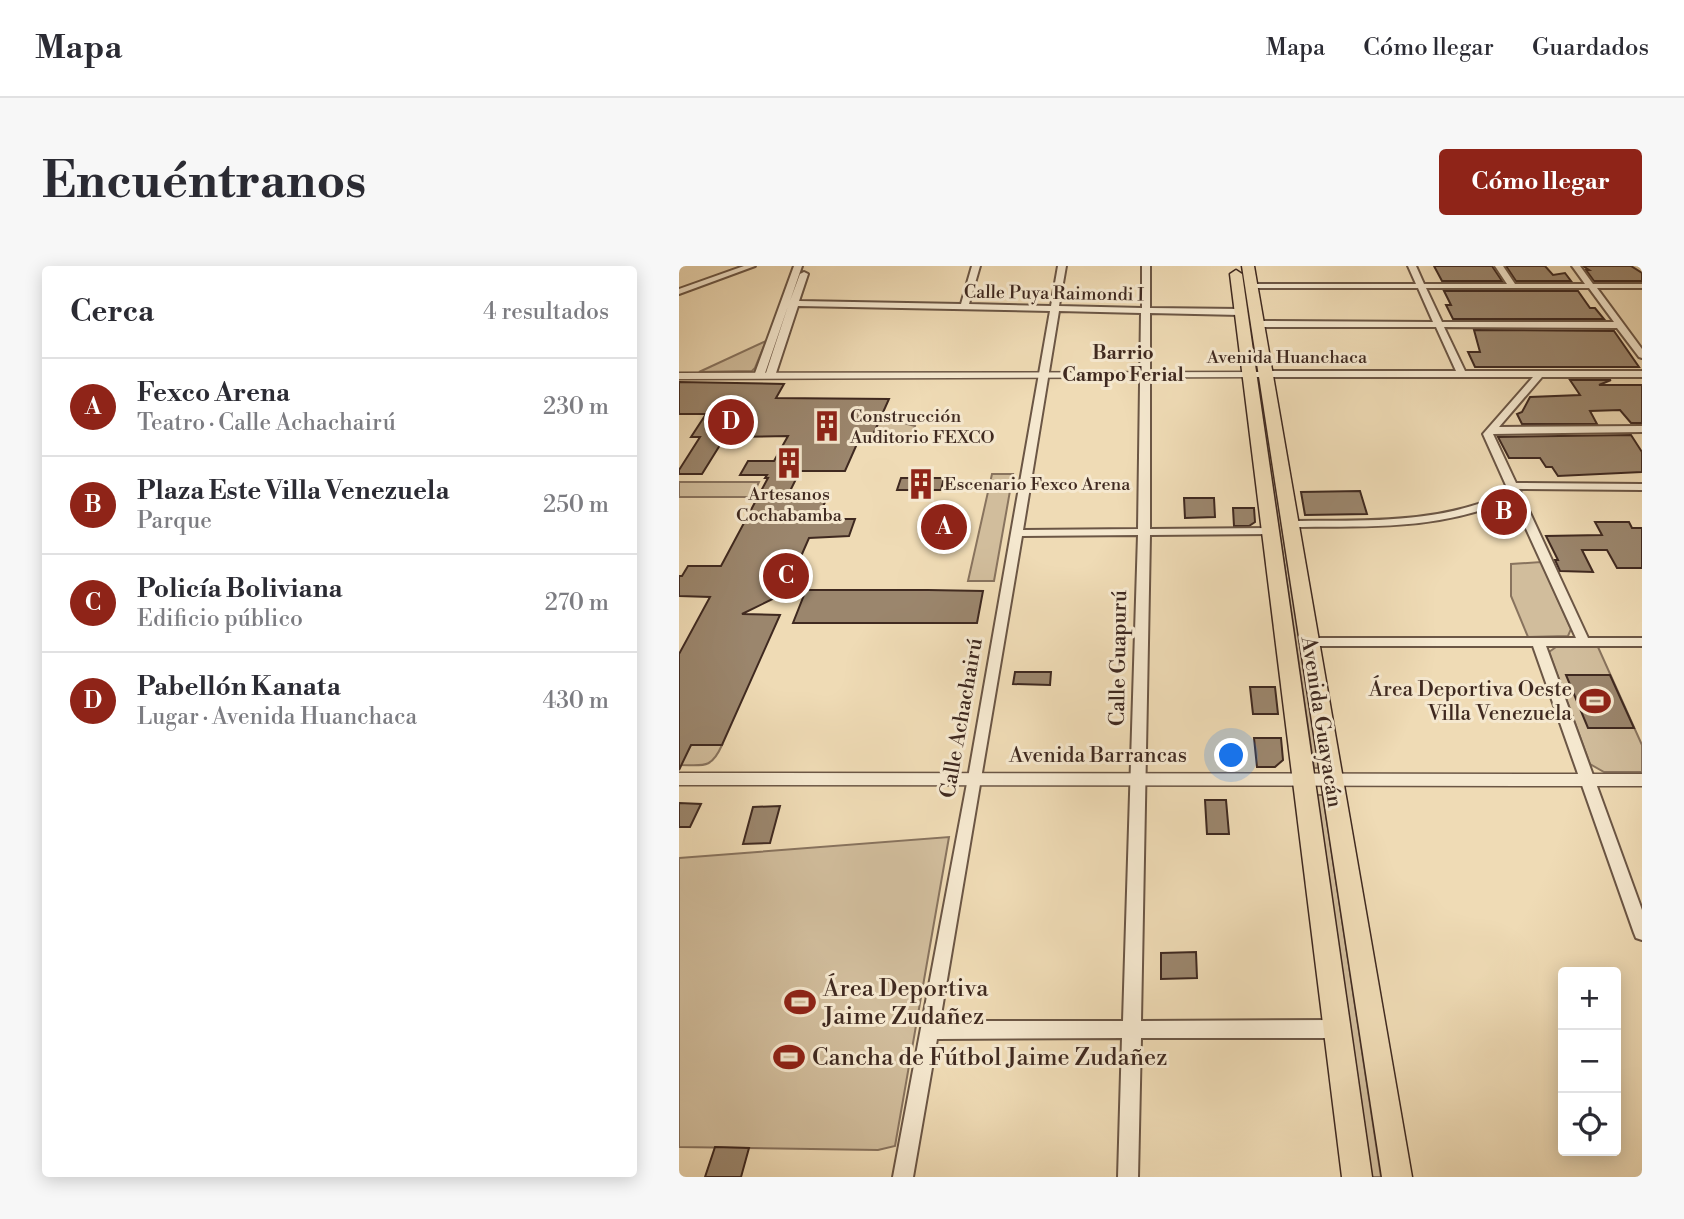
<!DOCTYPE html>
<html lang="es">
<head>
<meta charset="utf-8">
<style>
  :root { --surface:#fff; --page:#f7f7f7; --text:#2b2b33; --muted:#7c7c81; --line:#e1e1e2; --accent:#8f2418 }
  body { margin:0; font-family:"Libre Bodoni",serif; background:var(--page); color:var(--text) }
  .controls { position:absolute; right:21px; bottom:21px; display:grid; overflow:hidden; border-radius:7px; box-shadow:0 4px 18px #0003 }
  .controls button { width:63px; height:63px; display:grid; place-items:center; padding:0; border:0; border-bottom:2px solid var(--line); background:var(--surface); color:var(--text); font:35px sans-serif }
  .you { position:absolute; left:553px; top:490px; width:24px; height:24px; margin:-18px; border:5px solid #fff; border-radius:50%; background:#1a73e8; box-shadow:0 0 0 10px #1a73e833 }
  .badge { display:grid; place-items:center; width:46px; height:46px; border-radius:50%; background:var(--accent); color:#fff; font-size:23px; font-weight:700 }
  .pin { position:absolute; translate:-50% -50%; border:4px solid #fff; box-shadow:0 2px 7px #0006 }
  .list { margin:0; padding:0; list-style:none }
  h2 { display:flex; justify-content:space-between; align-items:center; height:91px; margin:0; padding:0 28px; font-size:30px }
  h2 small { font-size:23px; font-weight:400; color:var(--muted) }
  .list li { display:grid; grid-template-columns:46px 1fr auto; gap:21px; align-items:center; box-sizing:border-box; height:98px; padding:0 28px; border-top:2px solid var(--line) }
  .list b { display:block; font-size:26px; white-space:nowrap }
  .list p { margin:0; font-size:23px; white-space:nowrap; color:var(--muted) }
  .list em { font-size:23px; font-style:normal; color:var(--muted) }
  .icon { flex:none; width:38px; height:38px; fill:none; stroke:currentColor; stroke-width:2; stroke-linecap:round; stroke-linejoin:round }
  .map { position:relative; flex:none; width:963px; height:911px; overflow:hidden; border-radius:7px }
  header { display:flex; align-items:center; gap:42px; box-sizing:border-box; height:98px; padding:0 35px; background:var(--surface); border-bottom:2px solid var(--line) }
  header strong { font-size:33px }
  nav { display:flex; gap:38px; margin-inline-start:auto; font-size:24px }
  .intro { display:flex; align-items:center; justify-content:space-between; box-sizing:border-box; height:168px; padding:0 42px }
  h1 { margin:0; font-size:49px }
  .button { padding:18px 32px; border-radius:7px; background:var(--accent); color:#fff; font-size:24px; font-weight:700 }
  main { display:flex; gap:42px; padding:0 42px }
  aside { flex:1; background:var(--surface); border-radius:7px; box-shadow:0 4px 18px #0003 }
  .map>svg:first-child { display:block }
  .green { fill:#d1bd9c; stroke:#88735e; stroke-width:2 }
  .building { fill:#9b866d; stroke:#3f2920; stroke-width:2 }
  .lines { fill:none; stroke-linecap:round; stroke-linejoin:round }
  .minor-casing { stroke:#6b5645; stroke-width:4 }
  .tertiary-casing { stroke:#6b5645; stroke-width:3 }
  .primary-casing { stroke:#3f2920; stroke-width:3 }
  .minor { fill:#f5e8cf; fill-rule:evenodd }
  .tertiary { fill:#f5e8cf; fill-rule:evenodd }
  .primary { fill:#efdbb5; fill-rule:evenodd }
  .labels { text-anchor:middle; stroke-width:6; stroke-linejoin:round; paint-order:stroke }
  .far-street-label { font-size:18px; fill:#3f2920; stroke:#f5e8cf }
  .far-poi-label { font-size:18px; fill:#3f2920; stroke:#f5e8cf; text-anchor:start }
  .far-neighbourhood-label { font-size:19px; font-weight:bold; fill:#3f2920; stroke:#f5e8cf }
  .street-label { font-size:21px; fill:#3f2920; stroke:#f5e8cf }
  .poi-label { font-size:21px; fill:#3f2920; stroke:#f5e8cf; text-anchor:end }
  .near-poi-label { font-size:24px; fill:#3f2920; stroke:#f5e8cf; text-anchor:start }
</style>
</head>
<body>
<header>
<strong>Mapa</strong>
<nav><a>Mapa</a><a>Cómo llegar</a><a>Guardados</a></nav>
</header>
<div class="intro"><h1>Encuéntranos</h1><a class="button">Cómo llegar</a></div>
<main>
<aside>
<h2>Cerca<small>4 resultados</small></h2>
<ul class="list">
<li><span class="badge">A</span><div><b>Fexco Arena</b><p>Teatro · Calle Achachairú</p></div><em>230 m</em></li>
<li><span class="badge">B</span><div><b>Plaza Este Villa Venezuela</b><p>Parque</p></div><em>250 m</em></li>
<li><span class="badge">C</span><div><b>Policía Boliviana</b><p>Edificio público</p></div><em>270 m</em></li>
<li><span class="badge">D</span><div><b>Pabellón Kanata</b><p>Lugar · Avenida Huanchaca</p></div><em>430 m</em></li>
</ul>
</aside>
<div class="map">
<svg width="963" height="911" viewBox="0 0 963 911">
  <rect width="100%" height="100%" fill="#efdbb5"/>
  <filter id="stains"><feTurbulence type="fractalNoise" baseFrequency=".00286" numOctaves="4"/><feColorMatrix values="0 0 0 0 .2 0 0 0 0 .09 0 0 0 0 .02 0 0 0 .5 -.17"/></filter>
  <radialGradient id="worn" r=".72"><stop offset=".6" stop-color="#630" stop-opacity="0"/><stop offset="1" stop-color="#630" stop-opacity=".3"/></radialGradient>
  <g class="green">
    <polygon points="87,75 76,102 73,105 20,106"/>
    <polygon points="579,118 583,118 642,502 635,502"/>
    <polygon points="202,151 236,160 233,171 193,171"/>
    <polygon points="313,208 334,208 315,315 289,315"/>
    <polygon points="0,216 80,216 73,231 0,231"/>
    <polygon points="862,296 892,363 889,370 849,371 832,330 832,298"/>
    <polygon points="877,381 919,381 963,479 963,506 925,506 911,498 870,386"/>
    <path d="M12,479H43C32,504 24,499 0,499Z"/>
    <polygon points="638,529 644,529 702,911 693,911"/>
    <polygon points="270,571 216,880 199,884 0,881 0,592"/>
  </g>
  <g class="building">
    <polygon points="755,0 813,0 823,15 763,15"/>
    <polygon points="827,0 866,0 874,9 886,7 892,15 837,15"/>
    <polygon points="904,0 952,0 963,7 963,15 915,15 907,4 910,4"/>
    <polygon points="765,25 899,25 911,42 916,42 925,53 774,53 767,39 772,39"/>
    <polygon points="795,64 935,65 960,101 796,101 789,86 801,86"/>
    <polygon points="891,114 932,114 920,119 963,119 963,157 952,157 941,144 911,145 918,158 843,158 838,148 843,146 851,131 901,129"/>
    <polygon points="0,116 105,118 97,132 210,133 193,171 181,171 166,205 121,205 109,229 149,230 138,253 176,253 170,270 130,272 106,327 63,348 101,349 43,479 12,479 0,504 0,388 31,331 0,330 0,310 3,310 9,300 42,300 89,212 86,212 88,209 61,209 69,195 95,195 109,170 46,171 23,208 0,208 0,204 21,171 12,171 27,148 0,148"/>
    <polygon points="952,169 963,186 963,206 879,210 873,201 867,201 861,192 830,192 819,171"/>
    <polygon points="222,212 265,212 262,224 218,224"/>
    <polygon points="681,225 688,248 626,249 622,226"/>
    <polygon points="505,232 535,232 536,251 506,252"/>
    <polygon points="554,242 575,242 576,256 570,260 555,260"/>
    <polygon points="916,256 950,256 953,262 963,262 963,302 938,302 928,284 903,284 914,306 881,305 876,294 879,294 867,270 923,269"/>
    <polygon points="127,324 249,324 304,325 298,357 114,357"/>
    <polygon points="336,406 372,406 371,419 334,418"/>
    <polygon points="887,409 931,409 955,462 909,462"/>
    <polygon points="571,421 596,421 599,448 574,448"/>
    <polygon points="575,472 602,472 604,494 596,501 578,501"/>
    <polygon points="526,534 547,534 550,568 528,568"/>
    <polygon points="0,537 22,538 11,561 0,561"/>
    <polygon points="101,540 91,577 64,578 74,541"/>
    <polygon points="517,686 518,712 482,713 482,687"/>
    <polygon points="36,881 70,882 62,911 26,911"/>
  </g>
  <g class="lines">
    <defs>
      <g id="minor">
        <polygon points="65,0 76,0 0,28 0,23"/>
        <path d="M115,0H123L111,35L121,8L125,6L129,8L120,35L282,38L293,0H301L290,38L372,40L379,0H387L380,40L463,42V0H471V42L561,43L565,46L561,49L471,47V263L591,262L597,265L591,268L471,269L462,755L658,754L664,757L667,763L664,769L658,772H462L459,911H439L443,772L258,773L234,911H214L289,512L371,45L119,40L96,110L88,112L86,110L109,40L85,110L77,112L75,110ZM380,45L462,47L459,263L344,264ZM459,269L444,755H261L343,270Z"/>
        <path d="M729,0H737L745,18H828L816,0H824L836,18H906L893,0H901L914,18H963V22H918L963,83V92L960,91L938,62L765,61L786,105H963V111H863L820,161L963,160V166L814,168L837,217L963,218V224L840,223L909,372H963V380H867L963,644V674L957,672L955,667L854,380H630L624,376L630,372H897L833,232C763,265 687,260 611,261L605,258L611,255C688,254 759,259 830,226L804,168L854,111H587L582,108L587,105H777L757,61H579L575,58L579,55L754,56L739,22H572L568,20L572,18H737ZM747,22H910L935,56H763Z"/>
      </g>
      <g id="tertiary">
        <polygon points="591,106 592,108 587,111 0,113 0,107"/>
        <polygon points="0,507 963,508 963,520 0,519"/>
      </g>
      <g id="primary">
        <polygon points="563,0 575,0 733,911 703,911"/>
        <polygon points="557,4 563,8 693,911 663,911 551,8"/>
      </g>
    </defs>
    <use href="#minor" class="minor-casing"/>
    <use href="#tertiary" class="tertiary-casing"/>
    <use href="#primary" class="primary-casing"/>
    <use href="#minor" class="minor"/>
    <use href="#tertiary" class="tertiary"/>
    <use href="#primary" class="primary"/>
  </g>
  <defs>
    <symbol id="building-bare" viewBox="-9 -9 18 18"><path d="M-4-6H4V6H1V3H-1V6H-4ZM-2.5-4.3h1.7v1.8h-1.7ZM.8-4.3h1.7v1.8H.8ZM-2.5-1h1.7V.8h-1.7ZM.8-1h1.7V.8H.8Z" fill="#8f2418" stroke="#f5e8cf" stroke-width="2.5" paint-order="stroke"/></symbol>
    <symbol id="stadium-bare" viewBox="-9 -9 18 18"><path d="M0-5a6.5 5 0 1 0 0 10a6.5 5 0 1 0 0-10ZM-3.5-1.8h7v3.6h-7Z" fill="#8f2418" stroke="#f5e8cf" stroke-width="2.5" paint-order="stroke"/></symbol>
  </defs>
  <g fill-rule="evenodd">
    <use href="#building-bare" x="126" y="138" width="44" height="44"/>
    <use href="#building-bare" x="88" y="175" width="44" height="44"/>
    <use href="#building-bare" x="220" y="196" width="44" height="44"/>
    <use href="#stadium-bare" x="894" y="413" width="44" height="44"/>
    <use href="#stadium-bare" x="99" y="714" width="44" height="44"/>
    <use href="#stadium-bare" x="88" y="769" width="44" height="44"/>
  </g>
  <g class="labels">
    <g class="far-street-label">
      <text transform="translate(375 27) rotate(1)" y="6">Calle Puya Raimondi I</text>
      <text x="608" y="97">Avenida Huanchaca</text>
    </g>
    <g class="far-poi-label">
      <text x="171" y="156">Construcción<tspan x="171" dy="21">Auditorio FEXCO</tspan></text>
      <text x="265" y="224">Escenario Fexco Arena</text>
      <text x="110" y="234" text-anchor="middle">Artesanos<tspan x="110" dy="21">Cochabamba</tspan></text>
    </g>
    <g class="far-neighbourhood-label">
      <text x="444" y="93">Barrio<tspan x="444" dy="22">Campo Ferial</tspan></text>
    </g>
    <g class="street-label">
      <text transform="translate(439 392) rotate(-89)" y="7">Calle Guapurú</text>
      <text transform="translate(282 452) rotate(-80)" y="7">Calle Achachairú</text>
      <text transform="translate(643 456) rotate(81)" y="7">Avenida Guayacán</text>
      <text x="419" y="496">Avenida Barrancas</text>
    </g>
    <g class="poi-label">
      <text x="893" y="430">Área Deportiva Oeste<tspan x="893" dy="24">Villa Venezuela</tspan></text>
    </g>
    <g class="near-poi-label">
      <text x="144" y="730">Área Deportiva<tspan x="144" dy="28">Jaime Zudañez</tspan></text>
      <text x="133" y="799">Cancha de Fútbol Jaime Zudañez</text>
    </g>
  </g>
  <rect width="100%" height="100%" filter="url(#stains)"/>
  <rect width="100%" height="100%" fill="url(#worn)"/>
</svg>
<div class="controls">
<button>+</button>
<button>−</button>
<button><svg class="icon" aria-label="locate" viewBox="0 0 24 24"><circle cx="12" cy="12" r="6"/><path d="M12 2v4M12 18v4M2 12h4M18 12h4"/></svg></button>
</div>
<div class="you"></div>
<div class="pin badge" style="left:265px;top:261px">A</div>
<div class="pin badge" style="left:825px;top:246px">B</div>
<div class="pin badge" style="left:107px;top:310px">C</div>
<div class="pin badge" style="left:52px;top:156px">D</div>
</div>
</main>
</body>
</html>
